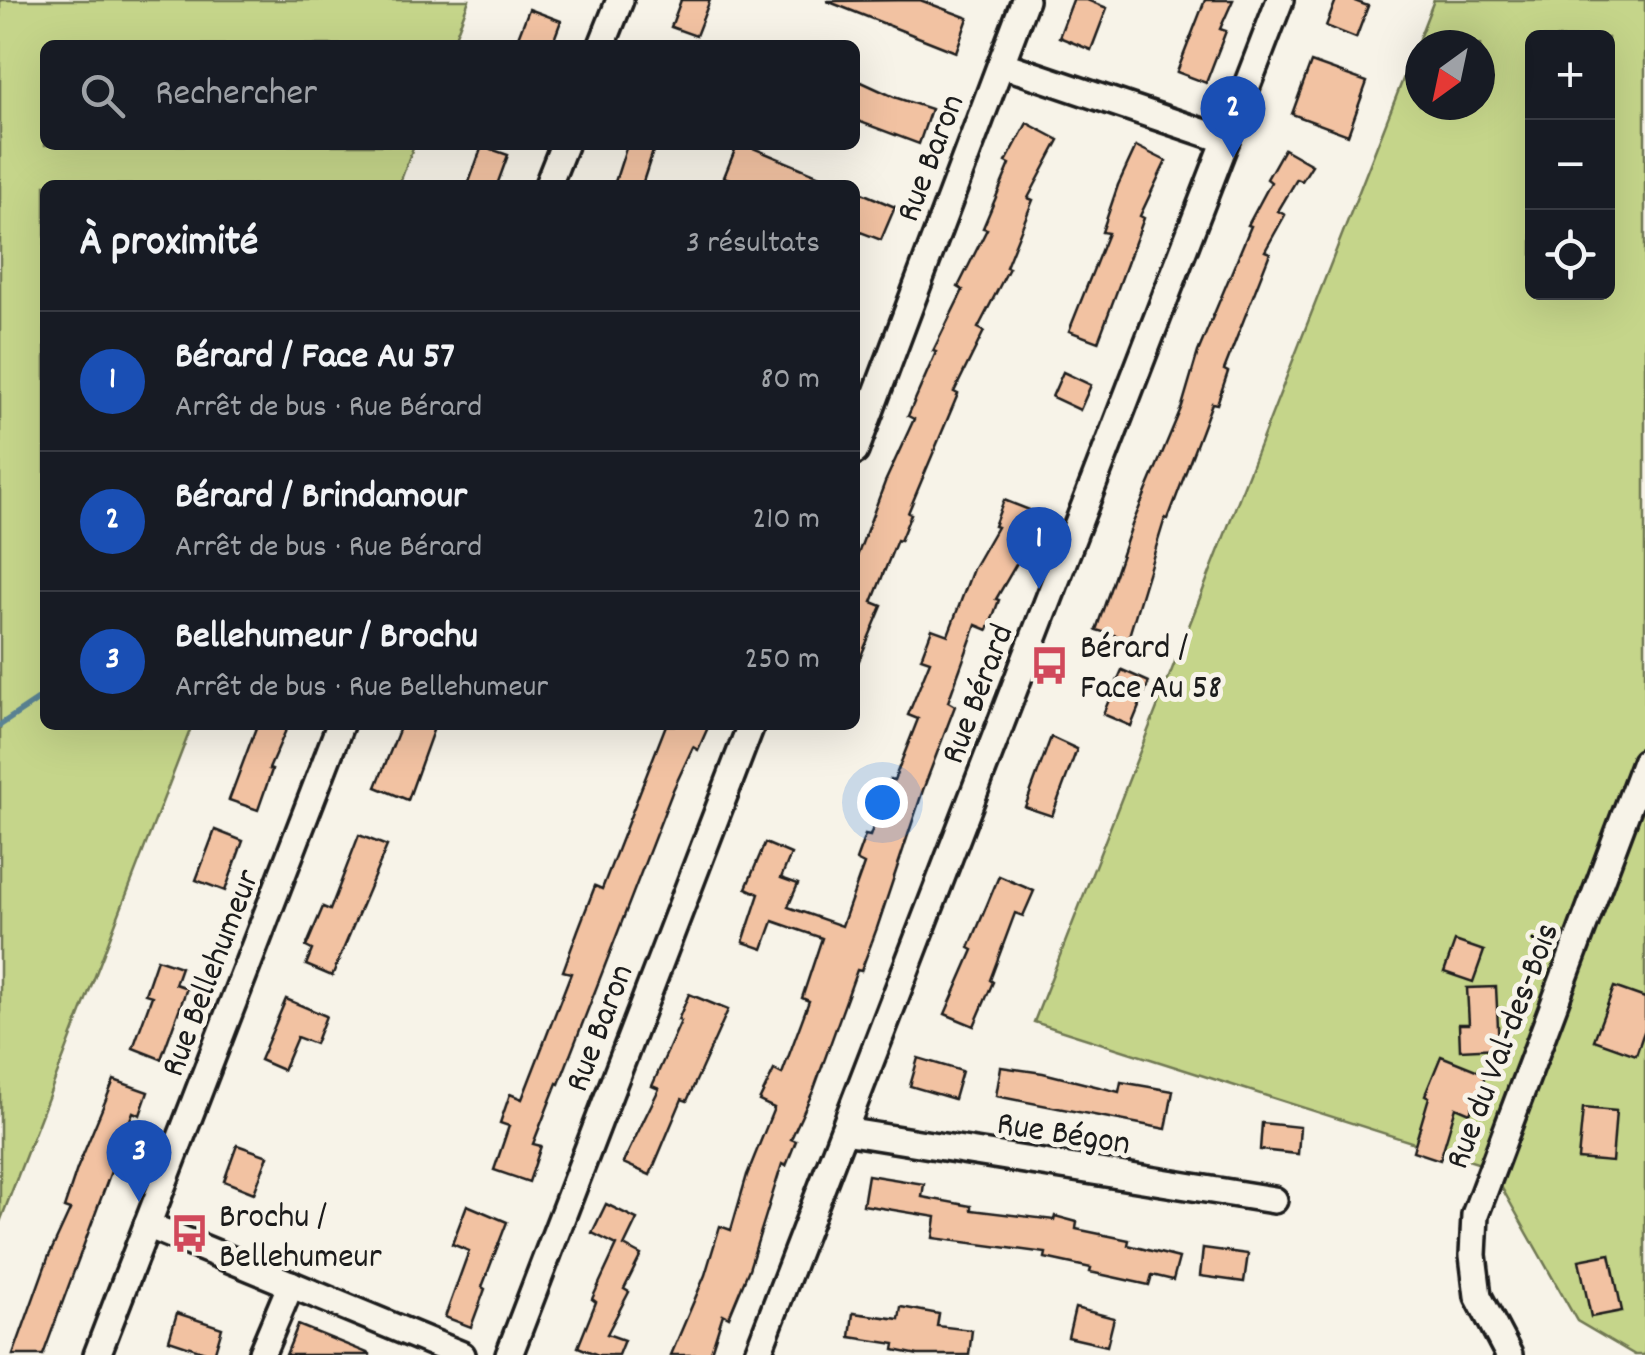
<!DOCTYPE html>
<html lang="fr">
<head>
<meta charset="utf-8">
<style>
  :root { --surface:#171b24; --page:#20242c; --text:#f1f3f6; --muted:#9ea1a6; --line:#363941; --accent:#1a73e8 }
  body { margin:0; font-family:Dekko,sans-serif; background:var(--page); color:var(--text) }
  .controls { position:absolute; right:30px; top:30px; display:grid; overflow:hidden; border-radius:15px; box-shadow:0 10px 40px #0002 }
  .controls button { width:90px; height:90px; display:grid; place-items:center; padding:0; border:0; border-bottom:2px solid var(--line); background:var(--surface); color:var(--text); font:50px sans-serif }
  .compass { position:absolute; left:1405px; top:30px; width:90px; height:90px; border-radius:50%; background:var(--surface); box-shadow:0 10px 40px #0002; rotate:213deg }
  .you { position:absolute; left:882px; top:802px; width:35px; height:35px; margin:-25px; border:8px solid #fff; border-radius:50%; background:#1a73e8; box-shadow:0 0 0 15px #1a73e833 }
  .badge { display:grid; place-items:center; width:65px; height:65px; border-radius:50%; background:var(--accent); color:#fff; font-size:32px; font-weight:700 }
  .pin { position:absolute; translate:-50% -82px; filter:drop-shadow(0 2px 5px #0008) }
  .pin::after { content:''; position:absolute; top:52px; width:35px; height:30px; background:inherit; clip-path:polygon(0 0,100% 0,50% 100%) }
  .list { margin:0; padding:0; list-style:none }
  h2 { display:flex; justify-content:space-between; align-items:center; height:130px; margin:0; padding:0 40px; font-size:42px }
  h2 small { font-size:32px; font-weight:400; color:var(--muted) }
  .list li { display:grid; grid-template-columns:65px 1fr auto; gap:30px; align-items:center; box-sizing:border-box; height:140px; padding:0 40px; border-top:2px solid var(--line) }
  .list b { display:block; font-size:38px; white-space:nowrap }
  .list p { margin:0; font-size:32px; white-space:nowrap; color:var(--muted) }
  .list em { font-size:32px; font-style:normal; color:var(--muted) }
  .icon { flex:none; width:55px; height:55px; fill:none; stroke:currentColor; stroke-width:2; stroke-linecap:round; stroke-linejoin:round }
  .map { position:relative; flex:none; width:1645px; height:1355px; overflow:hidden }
  .search { position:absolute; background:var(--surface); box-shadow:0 10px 40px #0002; left:40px; top:40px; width:820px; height:110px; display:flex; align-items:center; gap:25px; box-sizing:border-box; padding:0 35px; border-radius:15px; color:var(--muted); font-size:38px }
  .panel { position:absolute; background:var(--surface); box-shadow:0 10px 40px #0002; left:40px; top:180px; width:820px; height:550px; border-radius:15px }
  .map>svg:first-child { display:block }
  .green { fill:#c5d58a; stroke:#707853; stroke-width:2.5; fill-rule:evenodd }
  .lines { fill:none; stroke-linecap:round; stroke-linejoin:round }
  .stream { stroke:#5a8394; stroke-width:6 }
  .building { fill:#f2c2a2; stroke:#1c1c1c; stroke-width:2.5 }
  .street-casing { stroke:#1c1c1c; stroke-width:32 }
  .street { stroke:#f7f3e8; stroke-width:25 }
  .labels { text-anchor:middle; stroke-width:10; stroke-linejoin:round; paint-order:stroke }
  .street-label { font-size:35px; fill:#1c1c1c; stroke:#f7f3e8 }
  .poi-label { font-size:35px; fill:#1c1c1c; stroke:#f7f3e8; text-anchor:start }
</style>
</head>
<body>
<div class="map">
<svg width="1645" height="1355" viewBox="0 0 1645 1355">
  <rect width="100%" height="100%" fill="#f7f3e8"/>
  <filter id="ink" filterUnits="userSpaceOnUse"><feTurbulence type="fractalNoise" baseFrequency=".01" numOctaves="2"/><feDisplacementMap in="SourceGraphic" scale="20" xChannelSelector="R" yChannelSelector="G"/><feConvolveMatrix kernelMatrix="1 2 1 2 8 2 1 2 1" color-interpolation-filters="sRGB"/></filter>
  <g filter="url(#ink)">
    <g class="green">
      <polygon points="0,0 469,0 452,45 45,45 45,145 414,145 399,185 45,185 45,725 192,725 0,1222"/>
      <path d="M1434,0H1645V1355H1635L1577,1321L1490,1167L1034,1022ZM1532,38H1608V292H1532ZM1420,45H1480V105H1420Z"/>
    </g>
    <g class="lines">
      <polyline class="stream" points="0,725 45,695"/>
    </g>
    <g class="building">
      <polygon points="681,0 710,0 696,36 671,27"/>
      <polygon points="920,0 968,18 956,52 827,1"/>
      <polygon points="1073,0 1087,0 1107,8 1091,50 1059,37"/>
      <polygon points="1205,0 1233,0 1220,29 1226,31 1206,83 1177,72"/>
      <polygon points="1336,0 1352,0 1368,6 1356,38 1326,26"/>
      <polygon points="529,9 561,21 552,45 515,45"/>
      <polygon points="1311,62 1367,82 1348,135 1292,114"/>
      <polygon points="855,79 894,97 931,109 919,144 855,120"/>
      <polygon points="1027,123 1059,140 1028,198 1033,200 1006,267 1009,268 978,328 984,331 954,392 958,394 908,513 911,514 900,541 897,540 872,602 882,606 855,670 855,562 885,482 914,419 908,416 936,352 933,351 963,290 958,287 987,229 983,228 1010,164 1006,162"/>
      <polygon points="627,145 655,145 642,185 614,185"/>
      <polygon points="737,145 746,145 841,185 744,185 724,177"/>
      <polygon points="482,146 508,155 497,185 468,185"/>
      <polygon points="1136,146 1166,161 1140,216 1144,218 1098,342 1069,331 1108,233 1102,232 1118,185"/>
      <polygon points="1284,149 1312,165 1302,181 1297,179 1278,211 1285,215 1265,251 1270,253 1224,370 1228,372 1217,404 1212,403 1168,519 1165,518 1128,639 1096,630 1132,525 1182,406 1198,352 1251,226 1248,225 1271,182 1267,179"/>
      <polygon points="855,190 895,207 881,240 855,230"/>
      <polygon points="1063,372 1091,385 1080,410 1052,397"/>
      <polygon points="1004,500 1037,513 1017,563 996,599 999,600 988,630 976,625 948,702 955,706 923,790 877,928 861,971 857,970 814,1089 791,1139 796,1141 786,1166 782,1164 749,1269 729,1317 723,1314 710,1355 671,1355 705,1275 720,1226 731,1230 747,1175 774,1108 759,1101 774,1070 782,1074 809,1001 802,998 822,938 773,921 763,949 743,942 759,894 746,888 765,843 791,854 781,878 798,884 788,907 842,926 864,864 856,860 865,835 870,836 890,779 894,780 918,719 908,715 930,661 921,658 932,629 948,635 973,569 997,527 994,526"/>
      <polygon points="1122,670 1149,682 1131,726 1103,714"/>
      <polygon points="257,725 274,725 286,730 269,769 272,770 258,810 229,800"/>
      <polygon points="401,725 435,725 408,800 376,787"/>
      <polygon points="666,725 709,725 698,750 693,747 673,790 559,1084 557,1083 533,1144 541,1146 529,1182 494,1170 509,1126 500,1123 510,1094 522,1099 571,973 563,971 578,930 595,886 602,889"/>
      <polygon points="1051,737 1077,749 1052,816 1025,807"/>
      <polygon points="215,830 243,841 225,891 196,880"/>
      <polygon points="359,835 387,846 332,976 306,965 312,950 306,947 323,907 330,910"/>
      <polygon points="999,876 1034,891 1023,916 1015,913 990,980 993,982 974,1026 945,1014 973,950 969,948"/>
      <polygon points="1455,941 1484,951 1473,982 1444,972"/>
      <polygon points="157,959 181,967 175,984 187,988 161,1059 133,1048 152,996 145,994"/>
      <polygon points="1496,987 1499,1048 1460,1050 1459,1024 1469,1024 1467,988"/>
      <polygon points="1614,987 1645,998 1645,1029 1636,1055 1594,1040"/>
      <polygon points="689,994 728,1010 687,1101 682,1099 650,1175 623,1163 659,1089 652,1086 681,1021 678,1020"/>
      <polygon points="286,999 326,1016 315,1044 297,1037 283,1070 260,1060"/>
      <polygon points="1441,1056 1486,1074 1470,1113 1456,1107 1440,1160 1413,1151 1429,1097 1425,1095"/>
      <polygon points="918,1058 962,1071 954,1099 910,1086"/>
      <polygon points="1001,1067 1043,1073 1119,1092 1121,1082 1173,1091 1166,1129 996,1096"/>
      <polygon points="114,1080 148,1092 140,1115 133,1112 43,1355 13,1355 48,1258 70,1210 64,1208 77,1169"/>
      <polygon points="1583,1108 1616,1111 1612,1162 1578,1159"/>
      <polygon points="1262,1123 1300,1127 1298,1154 1260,1150"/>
      <polygon points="237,1145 268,1156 254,1193 224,1181"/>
      <polygon points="868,1175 924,1184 922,1197 971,1206 971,1210 1054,1220 1055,1216 1077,1222 1076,1229 1129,1240 1128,1245 1179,1258 1173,1280 1152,1275 1149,1285 1090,1272 1091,1268 1045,1258 1046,1253 933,1238 936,1217 863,1205"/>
      <polygon points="606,1204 637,1219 624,1246 641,1255 624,1289 629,1292 607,1334 624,1340 618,1355 598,1355 578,1347 596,1302 592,1299 617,1245 592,1233"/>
      <polygon points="467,1205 507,1222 482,1287 485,1289 471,1327 445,1317 469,1251 452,1244"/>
      <polygon points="1203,1248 1248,1254 1244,1282 1200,1276"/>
      <polygon points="1610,1254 1622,1311 1591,1317 1579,1260"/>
      <polygon points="901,1307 939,1314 937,1326 972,1330 969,1355 918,1355 894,1350 895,1344 850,1337 853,1313 899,1319"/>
      <polygon points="1075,1308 1114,1318 1107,1346 1068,1337"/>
      <polygon points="177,1313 222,1328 214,1355 169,1340"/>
      <polygon points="298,1325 370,1354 370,1355 286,1355"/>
    </g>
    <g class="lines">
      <defs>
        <g id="street">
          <polyline points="602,45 620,0"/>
          <polyline points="1001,64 1226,140"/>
          <polyline points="548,185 564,145"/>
          <polyline points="855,451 1025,0"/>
          <polyline points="844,1131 1274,1200"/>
          <polyline points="147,1225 462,1355"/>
          <polyline points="97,1355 340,725"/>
          <polyline points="261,1355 291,1284"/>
          <polyline points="509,1355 751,725"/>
          <polyline points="757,1355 1280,0"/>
          <polyline points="1509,1355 1478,1296 1473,1255 1475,1215 1645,762"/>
        </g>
      </defs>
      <use href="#street" class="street-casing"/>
      <use href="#street" class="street"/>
    </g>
  </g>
  <defs>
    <symbol id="bus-bare" viewBox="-9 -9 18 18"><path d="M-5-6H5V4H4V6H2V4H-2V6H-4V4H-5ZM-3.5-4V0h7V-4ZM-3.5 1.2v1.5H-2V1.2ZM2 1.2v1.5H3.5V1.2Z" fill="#d1495b" stroke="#f7f3e8" stroke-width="2.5" paint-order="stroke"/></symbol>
  </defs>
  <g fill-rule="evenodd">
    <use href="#bus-bare" x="1022" y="638" width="55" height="55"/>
    <use href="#bus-bare" x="162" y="1206" width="55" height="55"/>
  </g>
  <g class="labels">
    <g class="street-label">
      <text transform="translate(928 157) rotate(-69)" y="12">Rue Baron</text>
      <text transform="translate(975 693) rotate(-69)" y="12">Rue Bérard</text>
      <text transform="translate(208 972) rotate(-69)" y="12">Rue Bellehumeur</text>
      <text transform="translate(597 1027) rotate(-69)" y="12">Rue Baron</text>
      <text transform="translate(1500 1045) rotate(-69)" y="12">Rue du Val-des-Bois</text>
      <text transform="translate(1064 1131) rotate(9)" y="12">Rue Bégon</text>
    </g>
    <g class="poi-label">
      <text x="1080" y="657">Bérard /<tspan x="1080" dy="40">Face Au 58</tspan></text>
      <text x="219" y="1226">Brochu /<tspan x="219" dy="40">Bellehumeur</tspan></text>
    </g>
  </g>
</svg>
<div class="controls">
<button>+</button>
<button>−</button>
<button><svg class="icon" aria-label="locate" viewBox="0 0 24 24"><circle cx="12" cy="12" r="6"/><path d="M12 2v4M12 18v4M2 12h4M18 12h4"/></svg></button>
</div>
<svg class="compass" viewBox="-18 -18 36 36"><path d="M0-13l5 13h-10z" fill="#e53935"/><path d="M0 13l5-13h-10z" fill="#9ea1a6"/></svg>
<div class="you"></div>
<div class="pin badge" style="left:1039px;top:589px;background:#1a4fb4">1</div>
<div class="pin badge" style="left:1233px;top:158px;background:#1a4fb4">2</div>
<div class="pin badge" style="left:139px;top:1202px;background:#1a4fb4">3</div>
<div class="search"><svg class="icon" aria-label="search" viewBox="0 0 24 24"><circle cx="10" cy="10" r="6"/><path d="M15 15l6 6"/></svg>Rechercher</div>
<section class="panel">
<h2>À proximité<small>3 résultats</small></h2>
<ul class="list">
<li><span class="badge" style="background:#1a4fb4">1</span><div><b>Bérard / Face Au 57</b><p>Arrêt de bus · Rue Bérard</p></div><em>80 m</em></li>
<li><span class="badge" style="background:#1a4fb4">2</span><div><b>Bérard / Brindamour</b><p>Arrêt de bus · Rue Bérard</p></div><em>210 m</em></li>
<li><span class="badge" style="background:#1a4fb4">3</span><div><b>Bellehumeur / Brochu</b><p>Arrêt de bus · Rue Bellehumeur</p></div><em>250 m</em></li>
</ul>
</section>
</div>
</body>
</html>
